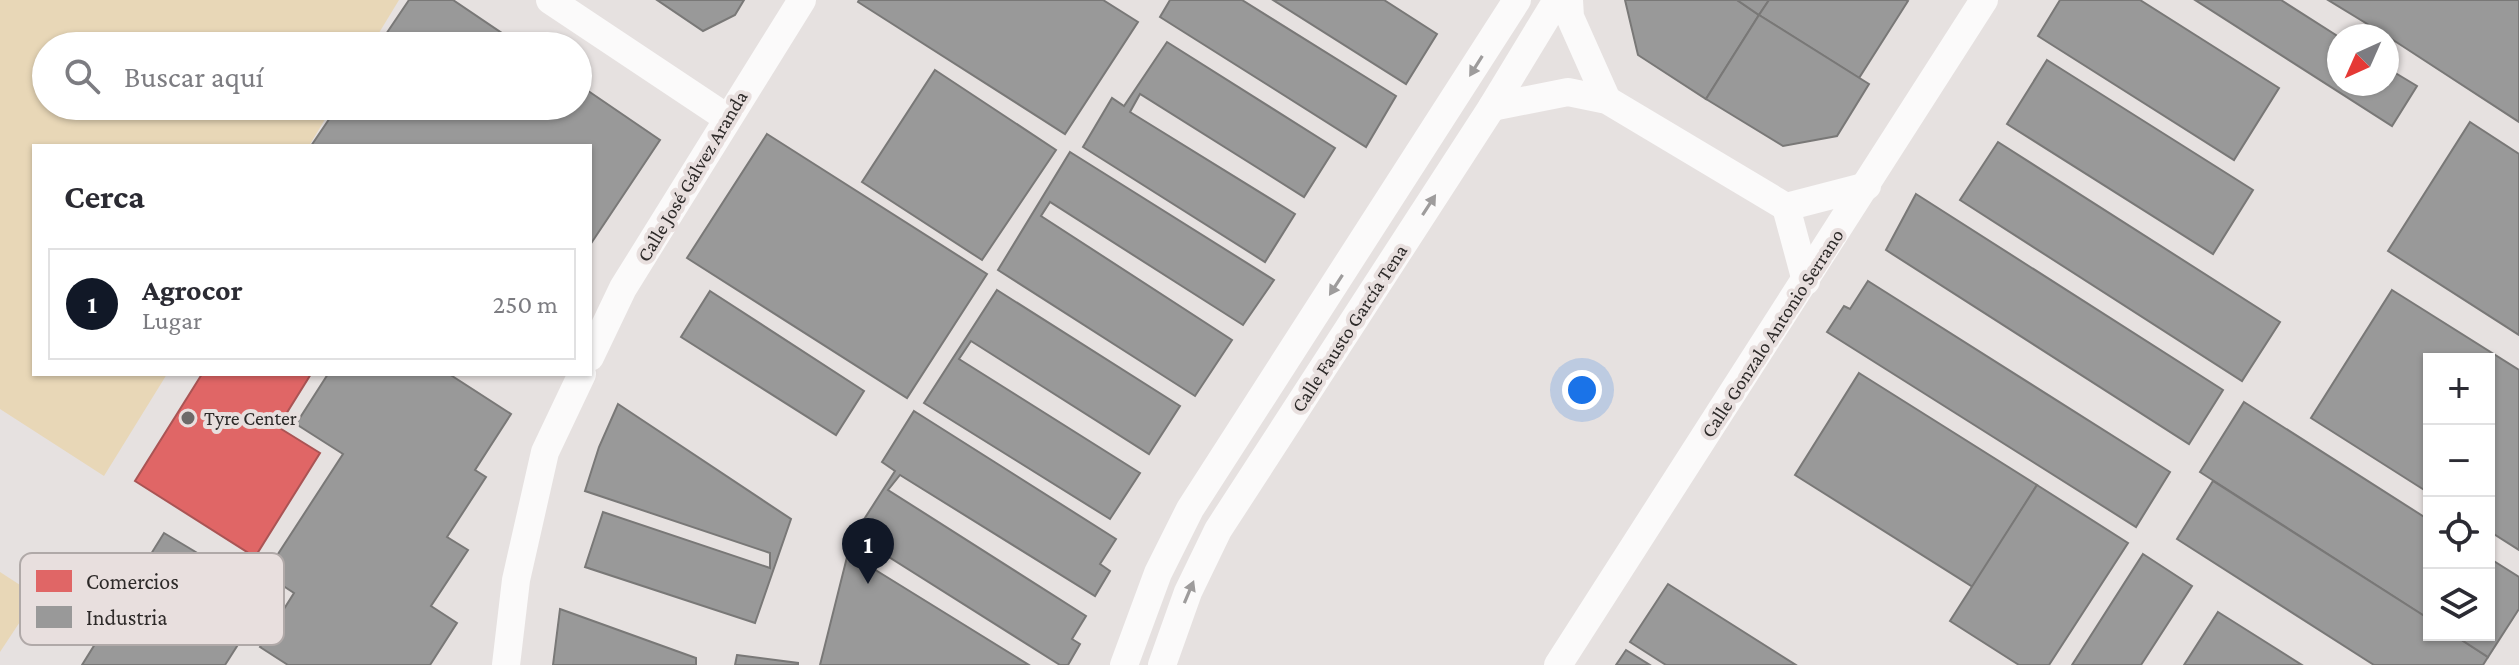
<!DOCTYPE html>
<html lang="es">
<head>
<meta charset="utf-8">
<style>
  :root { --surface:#fff; --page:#f2f2f3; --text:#2b2b33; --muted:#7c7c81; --line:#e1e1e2; --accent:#111827 }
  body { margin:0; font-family:"Crimson Pro",serif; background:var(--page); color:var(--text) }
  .controls { position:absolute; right:24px; bottom:24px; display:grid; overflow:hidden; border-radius:0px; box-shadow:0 2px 6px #0004 }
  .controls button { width:72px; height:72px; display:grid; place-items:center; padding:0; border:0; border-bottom:2px solid var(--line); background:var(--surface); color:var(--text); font:40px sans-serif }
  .compass { position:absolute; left:2327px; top:24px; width:72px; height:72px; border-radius:50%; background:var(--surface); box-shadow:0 2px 6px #0004; rotate:225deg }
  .you { position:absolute; left:1582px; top:390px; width:28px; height:28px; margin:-20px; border:6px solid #fff; border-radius:50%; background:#1a73e8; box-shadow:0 0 0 12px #1a73e833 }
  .badge { display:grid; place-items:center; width:52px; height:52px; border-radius:50%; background:var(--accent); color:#fff; font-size:26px; font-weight:700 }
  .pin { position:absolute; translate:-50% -66px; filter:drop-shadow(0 2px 4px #0008) }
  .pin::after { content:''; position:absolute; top:42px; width:28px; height:24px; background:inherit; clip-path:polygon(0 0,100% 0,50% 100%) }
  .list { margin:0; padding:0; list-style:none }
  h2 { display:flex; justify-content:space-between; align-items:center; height:104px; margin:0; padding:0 32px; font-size:34px }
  h2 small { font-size:26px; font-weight:400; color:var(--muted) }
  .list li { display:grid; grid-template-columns:52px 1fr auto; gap:24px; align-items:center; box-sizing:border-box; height:112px; margin:0 16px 16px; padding:0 16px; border:2px solid var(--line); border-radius:0px }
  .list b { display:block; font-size:30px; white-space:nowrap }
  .list p { margin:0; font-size:26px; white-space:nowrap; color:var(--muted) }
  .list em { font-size:26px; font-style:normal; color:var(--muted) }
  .icon { flex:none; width:44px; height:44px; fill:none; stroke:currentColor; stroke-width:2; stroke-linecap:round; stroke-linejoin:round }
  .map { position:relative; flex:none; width:2519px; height:665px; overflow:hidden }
  .search { position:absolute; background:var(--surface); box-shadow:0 2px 6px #0004; left:32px; top:32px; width:560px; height:88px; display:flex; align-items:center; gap:20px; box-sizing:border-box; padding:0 28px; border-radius:44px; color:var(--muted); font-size:30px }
  .panel { position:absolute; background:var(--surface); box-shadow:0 2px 6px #0004; left:32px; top:144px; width:560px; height:232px; border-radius:0px }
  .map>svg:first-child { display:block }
  .green { fill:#e8d7b7 }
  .shops { fill:#e06666; stroke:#aa5454; stroke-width:2 }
  .industry { fill:#999; stroke:#797877; stroke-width:2 }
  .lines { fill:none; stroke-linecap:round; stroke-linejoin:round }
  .minor { stroke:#fbfafa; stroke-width:28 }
  .oneway { fill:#9e9c9c }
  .poi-dot { fill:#6e6a69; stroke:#e8dfde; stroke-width:3 }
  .labels { text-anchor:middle; stroke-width:8; stroke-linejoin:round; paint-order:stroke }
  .street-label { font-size:20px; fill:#2d2a29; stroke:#e8dfde }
  .poi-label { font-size:20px; fill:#2d2a29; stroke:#e8dfde; text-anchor:start }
  .key { fill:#e8dfde; stroke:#b0a9a8; stroke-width:2 }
  .key-label { font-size:22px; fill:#2d2a29 }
</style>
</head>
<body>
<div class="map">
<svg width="2519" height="665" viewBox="0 0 2519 665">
  <rect width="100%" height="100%" fill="#e6e1e0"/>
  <g class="green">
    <polygon points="0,0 399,0 371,46 46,46 46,106 333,106 309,146 34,146 34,374 167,374 104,476 0,409"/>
    <polygon points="0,572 37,596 0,652"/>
  </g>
  <polygon class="shops" points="202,374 311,374 278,427 320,453 255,557 135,481"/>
  <g class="industry">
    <polygon points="409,0 453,0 521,46 378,46"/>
    <polygon points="657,0 744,0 735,15 703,31"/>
    <polygon points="859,0 1103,0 1138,22 1065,134 858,2"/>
    <polygon points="1170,0 1242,0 1396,96 1366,147 1160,17"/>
    <polygon points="1273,0 1384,0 1437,34 1406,84"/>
    <polygon points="1625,0 1737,0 1759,15 1706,99 1638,55"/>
    <polygon points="1737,0 1769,0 1759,15"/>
    <polygon points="1769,0 1906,0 1908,1 1859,78 1759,15"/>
    <polygon points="2060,0 2140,0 2279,88 2234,160 2038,36"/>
    <polygon points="2195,0 2281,0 2339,37 2339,84 2387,84 2387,68 2417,86 2392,126"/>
    <polygon points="2328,0 2519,0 2519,122 2387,36"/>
    <polygon points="1759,15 1869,84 1837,136 1783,146 1706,99"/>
    <polygon points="1167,42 1335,148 1304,197 1140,94 1130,112 1295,214 1265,262 1083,147 1112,98 1124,106"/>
    <polygon points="2047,60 2253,190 2213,254 2007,124"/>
    <polygon points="935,70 1056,150 982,260 862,182"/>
    <polygon points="578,84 660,140 590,245 590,146 311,146 338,106 578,106"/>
    <polygon points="2470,122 2519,154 2519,335 2388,251"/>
    <polygon points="767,134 987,274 907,398 687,258"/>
    <polygon points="1998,142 2280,322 2242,381 1960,200"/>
    <polygon points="1070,152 1274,280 1243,325 1050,202 1041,216 1232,340 1195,396 998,270"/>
    <polygon points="1916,194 2223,390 2189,444 1886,250"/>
    <polygon points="1868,281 2170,472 2136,527 1827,332 1844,306 1850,309"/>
    <polygon points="997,290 1180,406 1149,454 971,341 959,359 1140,473 1110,519 924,403"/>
    <polygon points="2392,290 2519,370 2519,550 2489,531 2489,359 2429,359 2429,493 2311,418"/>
    <polygon points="710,291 864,391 836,435 681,337"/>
    <polygon points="1859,373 2037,485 1973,587 1795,475"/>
    <polygon points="328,374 449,374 511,414 475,470 486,477 447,537 468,550 431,606 457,623 430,665 288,665 260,647 294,593 265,574 343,454 296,424"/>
    <polygon points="2244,402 2429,520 2429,619 2200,472"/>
    <polygon points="618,404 791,519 755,623 585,567 603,512 770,568 770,553 585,491 599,447"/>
    <polygon points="914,411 1116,539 1100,564 1110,571 1095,596 900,475 888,490 1086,616 1072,639 1080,644 1068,665 1060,665 854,535 895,471 882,462"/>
    <polygon points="2213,481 2429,619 2429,635 2454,635 2488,657 2483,665 2374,665 2177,539"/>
    <polygon points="2037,485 2128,543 2049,665 2019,665 1950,621"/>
    <polygon points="164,533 269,596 225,665 82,665"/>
    <polygon points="848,553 1029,665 820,665"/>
    <polygon points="2143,554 2192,586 2141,665 2072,665"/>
    <polygon points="2489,558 2519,577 2519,609 2488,657 2454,635 2489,635"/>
    <polygon points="1668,584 1796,665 1666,665 1630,642"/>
    <polygon points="560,609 696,658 696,665 553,665"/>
    <polygon points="2218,612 2302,665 2184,665"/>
    <polygon points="1626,650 1650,665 1616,665"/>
    <polygon points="737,655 798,663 798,665 735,665"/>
  </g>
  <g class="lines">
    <g class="minor">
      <polyline points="550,0 727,118"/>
      <polyline points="1569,0 1570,17 1607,100"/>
      <polyline points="1492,107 1568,92 1607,100 1786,207 1806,281"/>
      <polyline points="1786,207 1867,186"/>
      <polyline points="590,357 623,288 802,0"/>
      <polyline points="506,665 516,580 545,452 582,374"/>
      <polyline points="1124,665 1158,573 1190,509 1517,0"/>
      <polyline points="1162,665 1188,592 1218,530 1492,107 1557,0"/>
      <polyline points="1558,665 1984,0"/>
    </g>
  </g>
  <defs><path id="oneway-solid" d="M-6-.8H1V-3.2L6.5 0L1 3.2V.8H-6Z" transform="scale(2)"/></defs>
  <g class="oneway">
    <use href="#oneway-solid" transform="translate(1476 66) rotate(122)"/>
    <use href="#oneway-solid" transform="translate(1429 205) rotate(-57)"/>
    <use href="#oneway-solid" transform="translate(1336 285) rotate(123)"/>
    <use href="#oneway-solid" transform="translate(1189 592) rotate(-67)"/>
  </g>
  <circle class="poi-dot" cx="188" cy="418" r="8"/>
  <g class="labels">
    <g class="street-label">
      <text transform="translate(692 176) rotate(-59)" y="7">Calle José Gálvez Aranda</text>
      <text transform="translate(1349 328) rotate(-57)" y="7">Calle Fausto García Tena</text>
      <text transform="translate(1772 333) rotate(-57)" y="7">Calle Gonzalo Antonio Serrano</text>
    </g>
    <g class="poi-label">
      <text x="204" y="425">Tyre Center</text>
    </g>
  </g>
  <rect x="20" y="553" width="264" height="92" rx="12" class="key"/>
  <rect x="36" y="570" width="36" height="22" fill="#e06666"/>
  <rect x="36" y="606" width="36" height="22" fill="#999"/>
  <g class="key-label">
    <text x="86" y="589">Comercios</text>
    <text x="86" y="625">Industria</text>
  </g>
</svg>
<div class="controls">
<button>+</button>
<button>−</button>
<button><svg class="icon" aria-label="locate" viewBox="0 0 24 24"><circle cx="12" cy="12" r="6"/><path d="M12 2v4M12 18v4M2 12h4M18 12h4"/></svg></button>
<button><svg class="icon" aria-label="layers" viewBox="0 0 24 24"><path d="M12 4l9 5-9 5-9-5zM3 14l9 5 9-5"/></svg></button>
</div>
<svg class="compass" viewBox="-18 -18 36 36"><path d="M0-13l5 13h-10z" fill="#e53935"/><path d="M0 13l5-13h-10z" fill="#7c7c81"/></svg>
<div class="you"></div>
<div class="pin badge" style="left:868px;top:584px">1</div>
<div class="search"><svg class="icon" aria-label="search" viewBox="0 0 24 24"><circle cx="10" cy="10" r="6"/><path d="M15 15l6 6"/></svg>Buscar aquí</div>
<section class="panel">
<h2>Cerca<small></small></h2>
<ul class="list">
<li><span class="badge">1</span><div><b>Agrocor</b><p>Lugar</p></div><em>250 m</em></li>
</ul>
</section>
</div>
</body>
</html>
